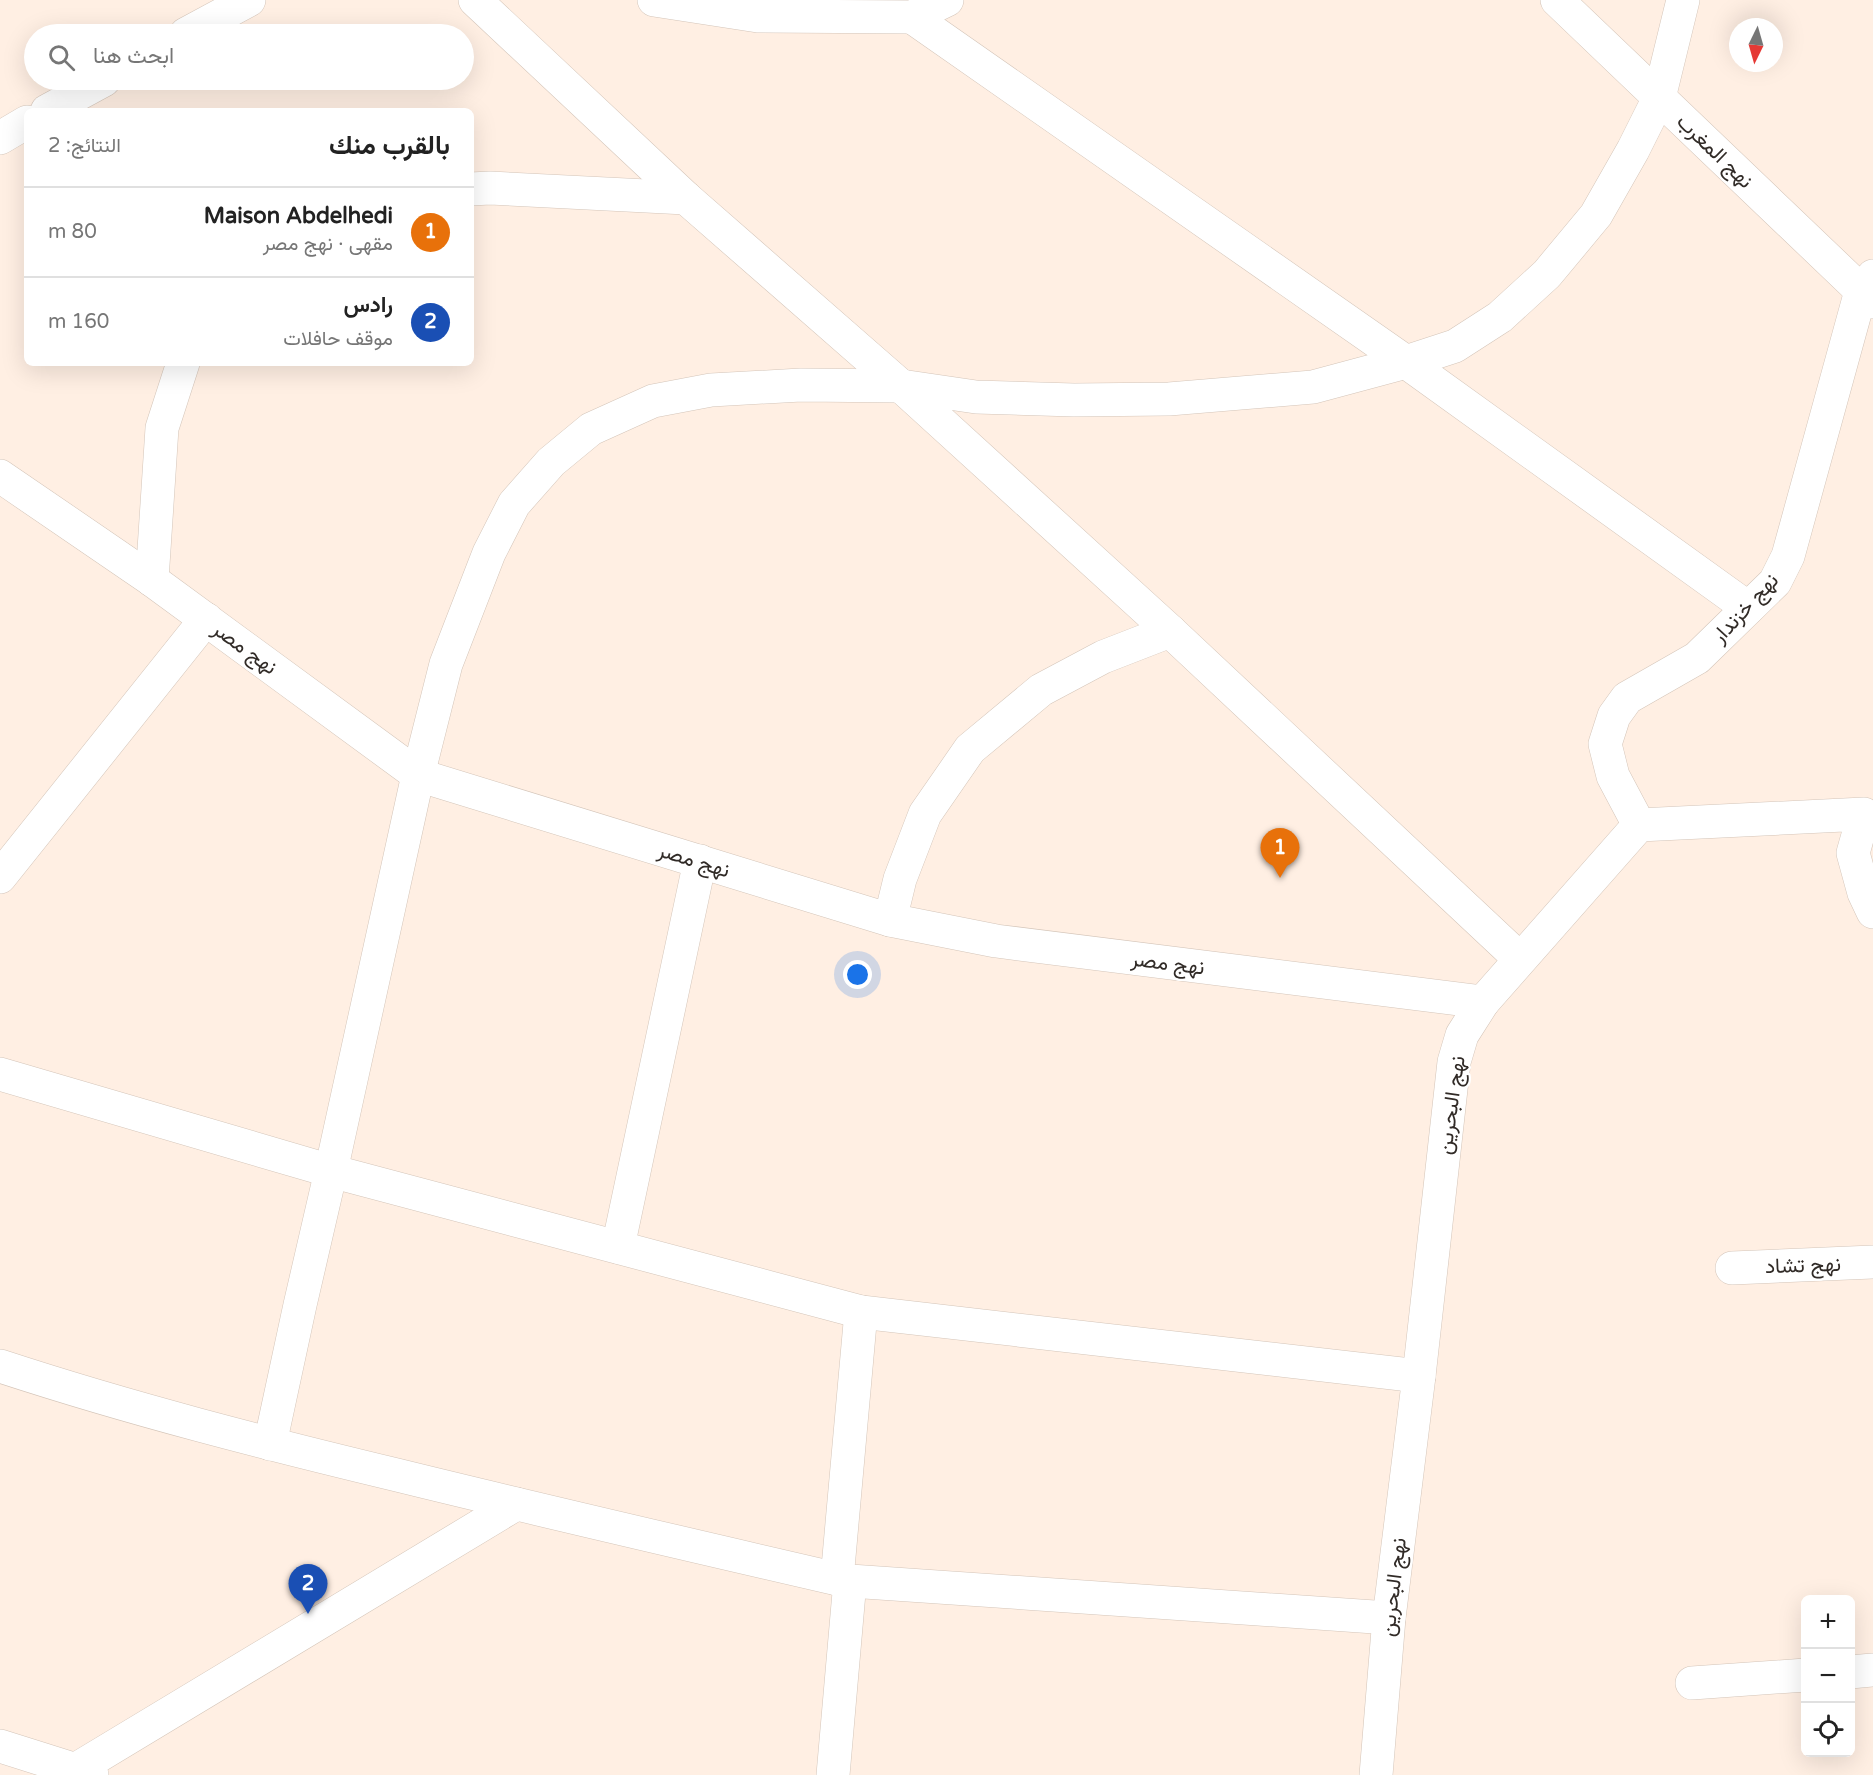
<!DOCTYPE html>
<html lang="ar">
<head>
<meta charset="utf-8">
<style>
  :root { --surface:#fff; --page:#f6f6f6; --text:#222; --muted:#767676; --line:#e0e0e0; --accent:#1b6c3d }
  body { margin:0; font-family:"Varela Round",Vazirmatn,sans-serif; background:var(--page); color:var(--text); direction:rtl }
  .controls { position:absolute; right:18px; bottom:18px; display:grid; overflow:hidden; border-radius:9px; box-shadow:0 6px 24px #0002 }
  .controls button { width:54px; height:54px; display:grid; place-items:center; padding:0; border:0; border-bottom:2px solid var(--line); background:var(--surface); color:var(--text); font:30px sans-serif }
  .compass { position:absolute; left:1729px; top:18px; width:54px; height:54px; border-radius:50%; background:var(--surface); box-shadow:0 6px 24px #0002; rotate:185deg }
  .you { position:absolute; left:858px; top:975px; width:21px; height:21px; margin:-15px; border:4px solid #fff; border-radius:50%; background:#1a73e8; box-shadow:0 0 0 9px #1a73e833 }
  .badge { display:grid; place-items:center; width:39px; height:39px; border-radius:50%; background:var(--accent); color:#fff; font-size:20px; font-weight:700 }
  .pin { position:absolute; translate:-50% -50px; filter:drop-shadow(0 2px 3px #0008) }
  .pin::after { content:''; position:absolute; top:32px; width:21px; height:18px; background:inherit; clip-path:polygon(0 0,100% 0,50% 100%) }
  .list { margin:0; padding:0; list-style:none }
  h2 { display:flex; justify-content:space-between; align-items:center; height:78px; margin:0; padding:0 24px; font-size:26px }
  h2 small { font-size:20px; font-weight:400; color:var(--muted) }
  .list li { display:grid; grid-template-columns:39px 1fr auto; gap:18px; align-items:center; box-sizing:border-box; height:90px; padding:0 24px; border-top:2px solid var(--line) }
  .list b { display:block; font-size:22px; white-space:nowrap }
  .list p { margin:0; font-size:20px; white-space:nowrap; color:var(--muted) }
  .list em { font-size:20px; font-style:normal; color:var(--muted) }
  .icon { flex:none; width:33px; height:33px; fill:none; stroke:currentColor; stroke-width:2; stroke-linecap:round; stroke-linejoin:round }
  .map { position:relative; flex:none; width:1873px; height:1775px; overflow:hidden; direction:ltr }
  .search { position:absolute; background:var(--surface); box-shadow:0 6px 24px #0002; left:24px; top:24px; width:450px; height:66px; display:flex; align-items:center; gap:15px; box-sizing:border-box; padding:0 21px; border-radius:33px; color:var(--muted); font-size:22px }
  .panel { position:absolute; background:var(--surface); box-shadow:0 6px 24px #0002; left:24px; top:108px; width:450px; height:258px; border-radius:9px; direction:rtl }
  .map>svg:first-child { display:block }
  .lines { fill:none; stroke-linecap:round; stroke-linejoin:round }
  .minor-casing { stroke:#d4c5b9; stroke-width:34 }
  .minor { stroke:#fff; stroke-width:33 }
  .labels { text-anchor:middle; stroke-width:4.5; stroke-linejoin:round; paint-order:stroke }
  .street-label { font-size:21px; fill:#312b27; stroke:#fff }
</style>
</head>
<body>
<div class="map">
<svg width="1873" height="1775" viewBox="0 0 1873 1775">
  <rect width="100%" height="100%" fill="#ffefe3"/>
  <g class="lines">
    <defs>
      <g id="minor">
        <polyline points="475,0 686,198 901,386 1170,631 1520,959"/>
        <polyline points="654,0 758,16 912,17 947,0"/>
        <polyline points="1557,0 1873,302"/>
        <polyline points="912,17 1406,362 1748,608"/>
        <polyline points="186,34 249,0"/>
        <polyline points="47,111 104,80"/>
        <polyline points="0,138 27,122"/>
        <polyline points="471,189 490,188 686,198"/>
        <polyline points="0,476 152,580 418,775 890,920 996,941 1483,1002"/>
        <polyline points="152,580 162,428 183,363"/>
        <polyline points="1639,825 1613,776 1605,744 1614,716 1627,698 1697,658 1775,582 1788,556 1861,291 1873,276"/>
        <polyline points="0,877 206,619"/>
        <polyline points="890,920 900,879 925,814 970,749 1041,690 1103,657 1170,631"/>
        <polyline points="0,1074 331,1171 861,1312 1419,1376"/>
        <polyline points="618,1247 700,861"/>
        <polyline points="1732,1268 1873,1262"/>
        <path d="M0,1366C131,1409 264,1443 397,1475C543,1511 690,1545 837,1579L850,1581L1389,1618"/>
        <polyline points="270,1444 300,1305 331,1171 418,775 446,664 489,553 514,504 551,462 591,429 653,401 711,390 801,385 901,386 976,397 1074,400 1169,399 1313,387 1406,362 1455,346 1500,317 1547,274 1596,215 1633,150 1659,98 1683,0"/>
        <polyline points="837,1579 861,1312"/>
        <polyline points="1850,1672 1873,1670"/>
        <polyline points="1692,1683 1806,1675"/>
        <polyline points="0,1746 92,1775"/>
        <polyline points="75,1770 516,1504"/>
        <polyline points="833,1775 850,1581"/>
        <polyline points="1376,1775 1389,1618 1419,1376 1454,1062 1462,1035 1483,1002 1639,825 1864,814 1853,853 1864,893 1873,912"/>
      </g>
    </defs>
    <use href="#minor" class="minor-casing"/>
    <use href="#minor" class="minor"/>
  </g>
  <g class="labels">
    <g class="street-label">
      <text transform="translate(1715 151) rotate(44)" y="7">نهج المغرب</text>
      <text transform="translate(1745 608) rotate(-47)" y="7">نهج خزندار</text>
      <text transform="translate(245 648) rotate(36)" y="7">نهج مصر</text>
      <text transform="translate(694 860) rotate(17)" y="7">نهج مصر</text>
      <text transform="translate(1168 963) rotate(7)" y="7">نهج مصر</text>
      <text transform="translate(1451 1105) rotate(-82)" y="7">نهج البحرين</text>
      <text transform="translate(1803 1265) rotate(-2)" y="7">نهج تشاد</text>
      <text transform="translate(1393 1587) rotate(-83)" y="7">نهج البحرين</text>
    </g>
  </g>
</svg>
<div class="controls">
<button>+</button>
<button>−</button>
<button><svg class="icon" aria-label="locate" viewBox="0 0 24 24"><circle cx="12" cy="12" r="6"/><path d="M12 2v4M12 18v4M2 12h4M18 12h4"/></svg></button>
</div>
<svg class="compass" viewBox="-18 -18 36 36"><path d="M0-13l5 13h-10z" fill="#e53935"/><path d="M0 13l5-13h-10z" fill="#767676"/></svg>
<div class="you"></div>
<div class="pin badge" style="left:1280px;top:878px;background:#e8710a">1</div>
<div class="pin badge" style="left:308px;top:1614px;background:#1a4fb4">2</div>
<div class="search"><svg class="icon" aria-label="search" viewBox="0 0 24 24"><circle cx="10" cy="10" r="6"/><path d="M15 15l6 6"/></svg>ابحث هنا</div>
<section class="panel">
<h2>بالقرب منك<small>النتائج: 2</small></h2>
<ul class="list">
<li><span class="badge" style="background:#e8710a">1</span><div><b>Maison Abdelhedi</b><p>مقهى · نهج مصر</p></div><em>80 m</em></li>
<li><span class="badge" style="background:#1a4fb4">2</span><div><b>رادس</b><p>موقف حافلات</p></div><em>160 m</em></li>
</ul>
</section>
</div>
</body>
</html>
